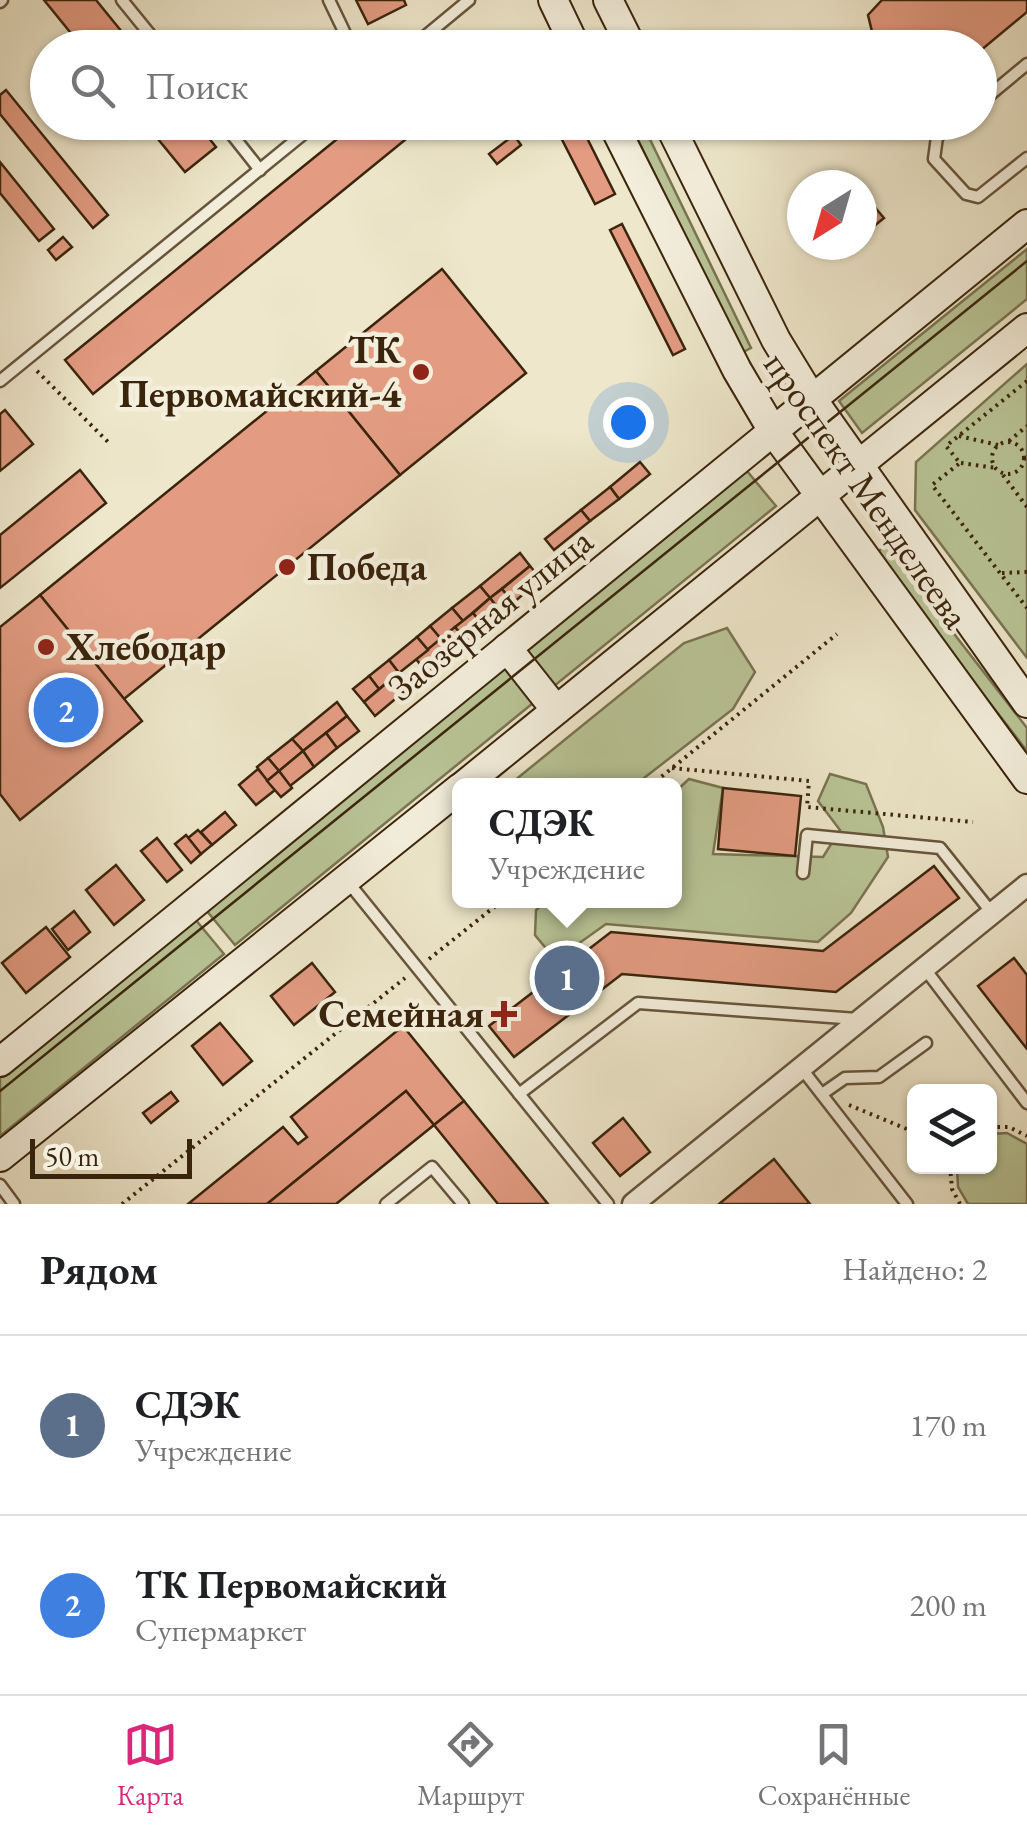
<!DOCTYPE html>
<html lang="ru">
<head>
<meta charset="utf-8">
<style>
  :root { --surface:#fff; --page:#f6f6f6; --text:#202124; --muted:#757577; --line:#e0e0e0; --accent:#db2777 }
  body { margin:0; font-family:"EB Garamond",serif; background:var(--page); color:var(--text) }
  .controls { position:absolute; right:30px; bottom:30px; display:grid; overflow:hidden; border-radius:15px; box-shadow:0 2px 8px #0004 }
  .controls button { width:90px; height:90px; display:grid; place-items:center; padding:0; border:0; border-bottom:2px solid var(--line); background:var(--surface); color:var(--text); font:50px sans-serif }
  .compass { position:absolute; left:787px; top:170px; width:90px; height:90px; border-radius:50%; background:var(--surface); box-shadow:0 2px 8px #0004; rotate:217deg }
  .scale { position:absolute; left:30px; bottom:25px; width:162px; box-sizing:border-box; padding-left:10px; border:5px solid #3a240c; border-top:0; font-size:28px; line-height:35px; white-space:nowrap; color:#3a240c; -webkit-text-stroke:8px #f4efdd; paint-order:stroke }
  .you { position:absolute; left:628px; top:422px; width:35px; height:35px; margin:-25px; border:8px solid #fff; border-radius:50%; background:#1a73e8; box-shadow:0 0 0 15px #1a73e833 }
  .badge { display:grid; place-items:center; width:65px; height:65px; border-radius:50%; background:var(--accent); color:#fff; font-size:32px; font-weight:700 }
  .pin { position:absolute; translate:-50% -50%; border:5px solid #fff; box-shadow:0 2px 10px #0006 }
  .popup { position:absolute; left:452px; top:778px; width:230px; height:130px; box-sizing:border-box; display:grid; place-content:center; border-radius:15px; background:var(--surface); filter:drop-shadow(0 2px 8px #0005); font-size:32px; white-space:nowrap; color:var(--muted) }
  .popup b { font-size:38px; color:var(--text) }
  .popup::after { content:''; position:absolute; left:50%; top:100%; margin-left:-20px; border:20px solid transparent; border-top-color:var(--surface) }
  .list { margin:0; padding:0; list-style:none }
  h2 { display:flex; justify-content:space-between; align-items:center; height:130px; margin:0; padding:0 40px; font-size:42px }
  h2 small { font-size:32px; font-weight:400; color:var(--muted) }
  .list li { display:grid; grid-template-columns:65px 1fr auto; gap:30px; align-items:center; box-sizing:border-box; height:180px; padding:0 40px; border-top:2px solid var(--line) }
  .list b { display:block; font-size:38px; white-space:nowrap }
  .list p { margin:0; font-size:32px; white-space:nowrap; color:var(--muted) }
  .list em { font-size:32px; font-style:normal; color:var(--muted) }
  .icon { flex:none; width:55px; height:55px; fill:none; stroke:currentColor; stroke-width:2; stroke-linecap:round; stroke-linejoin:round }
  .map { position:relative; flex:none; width:1027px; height:1204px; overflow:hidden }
  .search { position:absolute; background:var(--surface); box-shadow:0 2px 8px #0004; left:30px; right:30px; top:30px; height:110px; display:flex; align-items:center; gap:25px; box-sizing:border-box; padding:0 35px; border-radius:55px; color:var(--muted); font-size:38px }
  .sheet { height:490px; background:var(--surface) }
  nav { display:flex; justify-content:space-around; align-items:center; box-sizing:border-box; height:140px; border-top:2px solid var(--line); background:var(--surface); font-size:28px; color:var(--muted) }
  nav a { display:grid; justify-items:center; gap:5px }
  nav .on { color:var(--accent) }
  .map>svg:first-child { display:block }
  .green { fill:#b9c597; stroke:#7a7452; stroke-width:2.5 }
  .building { fill:#e39c82; stroke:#3a240c; stroke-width:2.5 }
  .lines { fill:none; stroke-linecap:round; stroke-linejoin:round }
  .lane-casing { stroke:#67553c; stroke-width:15 }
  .street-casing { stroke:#67553c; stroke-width:25 }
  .secondary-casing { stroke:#3a240c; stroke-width:32 }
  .path { stroke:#3a240c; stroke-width:4; stroke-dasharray:2.5 5; stroke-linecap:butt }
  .lane { stroke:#f4efdd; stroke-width:10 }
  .street { stroke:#f4efdd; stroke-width:20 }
  .secondary { stroke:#f4efdd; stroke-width:28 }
  .tram { stroke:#3a240c; stroke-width:2.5 }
  .poi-dot { fill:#8f2418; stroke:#f4efdd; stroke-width:4 }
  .labels { text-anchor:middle; stroke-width:9; stroke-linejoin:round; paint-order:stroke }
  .poi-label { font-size:38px; font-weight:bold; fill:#3a240c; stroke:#f4efdd; text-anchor:end }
  .street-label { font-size:38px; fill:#3a240c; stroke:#f4efdd }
</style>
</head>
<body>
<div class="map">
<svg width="1027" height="1204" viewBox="0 0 1027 1204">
  <rect width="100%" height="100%" fill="#eee7cb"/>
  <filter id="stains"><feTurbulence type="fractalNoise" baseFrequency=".002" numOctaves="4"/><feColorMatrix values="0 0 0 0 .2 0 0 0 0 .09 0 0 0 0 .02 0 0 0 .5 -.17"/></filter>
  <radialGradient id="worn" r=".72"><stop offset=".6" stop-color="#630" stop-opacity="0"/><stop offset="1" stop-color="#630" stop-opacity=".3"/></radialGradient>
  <g class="green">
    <polygon points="630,123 642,123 751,348 741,353"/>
    <polygon points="1027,249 1027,299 862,433 839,401"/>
    <polygon points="1027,364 1027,658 915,510 916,462"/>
    <polygon points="747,471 776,506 235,945 206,910"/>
    <polygon points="886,546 1027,728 1027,751 874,554"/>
    <polygon points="727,628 755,672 733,709 635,785 509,785 684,643"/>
    <polygon points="830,774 866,784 883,827 888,857 851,913 818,942 606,924 564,954 549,952 535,935 536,910 547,901 674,900 675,792 689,779 723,788 713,854 823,857 840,830 818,801"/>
    <polygon points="195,919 224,954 0,1136 0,1077"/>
    <polygon points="1007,1133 1027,1144 1027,1204 968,1204 958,1187 957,1167 990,1166 990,1134"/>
  </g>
  <g class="building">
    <polygon points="44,0 96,0 135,48 83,48"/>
    <polygon points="356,0 404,0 406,5 368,24"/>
    <polygon points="882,0 1027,0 1027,12 980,51 876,48 868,15"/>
    <polygon points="6,90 108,215 93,228 0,114 0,95"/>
    <polygon points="144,122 196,122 216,147 185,172"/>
    <polygon points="358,122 427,122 93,394 65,360"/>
    <polygon points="553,122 579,122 615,194 595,204"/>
    <polygon points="514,135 521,145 497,164 489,154"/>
    <polygon points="0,162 54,229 39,241 0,193"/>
    <polygon points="872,204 884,218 864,234 862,212"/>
    <polygon points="622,224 685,349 673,355 610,230"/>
    <polygon points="63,237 72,247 56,260 48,250"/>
    <polygon points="442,269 526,373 400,475 316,371"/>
    <polygon points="316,371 400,475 124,699 40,595"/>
    <polygon points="5,410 33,444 0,471 0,414"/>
    <polygon points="640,462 650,474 619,499 610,487"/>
    <polygon points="80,470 106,503 0,588 0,535"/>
    <polygon points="610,487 619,499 590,521 581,510"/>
    <polygon points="581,510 590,521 554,550 545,539"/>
    <polygon points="520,553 530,566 490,598 480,586"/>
    <polygon points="530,566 541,579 513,603 502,589"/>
    <polygon points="480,586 490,598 463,621 452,608"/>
    <polygon points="502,589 513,603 501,612 490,598"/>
    <polygon points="40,595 142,721 20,820 0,794 0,627"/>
    <polygon points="490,598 501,612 484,627 473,613"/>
    <polygon points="452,608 463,621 441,639 430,626"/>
    <polygon points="473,613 484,627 466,641 455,627"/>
    <polygon points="430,626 441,639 428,650 417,637"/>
    <polygon points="455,627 466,641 455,650 444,636"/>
    <polygon points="444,636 455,650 427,673 416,659"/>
    <polygon points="417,637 428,650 399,673 389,660"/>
    <polygon points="389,660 399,673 379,689 369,676"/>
    <polygon points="369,676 379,689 364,702 353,689"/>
    <polygon points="395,676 406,690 375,716 364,702"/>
    <polygon points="337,702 347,716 303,751 292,739"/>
    <polygon points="347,716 359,731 337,748 326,733"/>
    <polygon points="326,733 337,748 314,767 303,751"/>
    <polygon points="292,739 303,751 279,771 268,758"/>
    <polygon points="303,751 314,767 290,786 279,771"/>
    <polygon points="268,758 279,771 267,781 257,767"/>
    <polygon points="258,769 275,790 256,805 239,785"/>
    <polygon points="279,771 292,788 281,797 267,781"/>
    <polygon points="723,788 801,796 795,856 718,849"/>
    <polygon points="225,812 236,825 212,845 201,832"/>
    <polygon points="198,830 212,845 201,854 188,838"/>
    <polygon points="186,835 201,854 191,863 175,844"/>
    <polygon points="157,838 182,870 167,882 141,851"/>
    <polygon points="116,865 144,900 114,925 86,890"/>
    <polygon points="934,866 959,898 836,992 622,974 514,1057 489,1026 611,932 823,951"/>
    <polygon points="74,911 90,932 68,950 52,929"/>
    <polygon points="46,927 70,957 26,993 2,963"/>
    <polygon points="1014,958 1027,975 1027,1049 978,986"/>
    <polygon points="312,963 335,992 294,1025 271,996"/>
    <polygon points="220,1023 252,1061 223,1085 192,1046"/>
    <polygon points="403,1026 464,1101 434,1125 406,1091 267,1204 188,1204 283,1127 298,1144 307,1137 291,1117"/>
    <polygon points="406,1091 434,1125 336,1204 267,1204"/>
    <polygon points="171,1092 178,1101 151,1123 143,1113"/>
    <polygon points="464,1101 548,1204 498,1204 434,1125"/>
    <polygon points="623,1118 650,1152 620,1176 593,1143"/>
    <polygon points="774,1159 810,1204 719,1204"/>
  </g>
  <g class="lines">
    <defs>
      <g id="lane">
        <polyline points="122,0 161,48"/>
        <polyline points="329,0 352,48"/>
        <polyline points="0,2 2,0"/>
        <polyline points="411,48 469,0"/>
        <polyline points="980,103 1027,64"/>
        <polyline points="222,122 260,170"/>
        <polyline points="955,122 937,137 934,159 966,194 978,197 1027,158"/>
        <polyline points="0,381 318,122"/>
        <polyline points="803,873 807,835 940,848 992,913"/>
        <polyline points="348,882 608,1204"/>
        <polyline points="925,969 1027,1103"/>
        <polyline points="802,1069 907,1204"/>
        <polyline points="519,1094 638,1003 857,1019"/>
        <polyline points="822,1094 845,1078 879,1077 926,1043"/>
        <polyline points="0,1185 14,1204"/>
        <polyline points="386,1204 432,1167 463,1204"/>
      </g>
      <polyline id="street" points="633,1204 1027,885"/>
      <g id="secondary">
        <polyline points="553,0 576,48"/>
        <polyline points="608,0 632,48"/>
        <polyline points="612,122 737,370 773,431 1027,779"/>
        <polyline points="668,122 776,340 812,399 1027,703"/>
        <polyline points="507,648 556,710"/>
        <polyline points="463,786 1027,328"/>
        <polyline points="0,1062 1027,224"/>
        <polyline points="0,1157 460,788"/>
      </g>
    </defs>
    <use href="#lane" class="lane-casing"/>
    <use href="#street" class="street-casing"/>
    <use href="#secondary" class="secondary-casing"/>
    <g class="path">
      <polyline points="37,371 108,442"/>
      <polyline points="1027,381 946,446 960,463 932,485 1027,608"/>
      <polyline points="959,436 998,445"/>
      <polyline points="1009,441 1027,426"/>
      <circle cx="1008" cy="458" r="16"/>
      <polyline points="961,463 996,468"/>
      <polyline points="1003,475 1027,507"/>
      <polyline points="1002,573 1027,572"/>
      <polyline points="672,768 809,781 807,807 973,822"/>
      <polyline points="650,786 837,634"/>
      <polyline points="429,959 503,900"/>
      <polyline points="849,1105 914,1132"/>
      <polyline points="990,1127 1009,1127 1027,1136"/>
      <polyline points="950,1166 952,1189 960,1204"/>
      <polyline points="122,1204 405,978"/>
    </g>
    <use href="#lane" class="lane"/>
    <use href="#street" class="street"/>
    <use href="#secondary" class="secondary"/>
    <polyline class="tram" points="0,1091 1027,261"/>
  </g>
  <g class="poi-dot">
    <circle cx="421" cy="372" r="10"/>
    <circle cx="287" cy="567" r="10"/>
    <circle cx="46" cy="647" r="10"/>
    <path d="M499 999h10v10h10v10h-10v10h-10v-10h-10v-10h10z"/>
  </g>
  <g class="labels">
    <g class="poi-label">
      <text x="401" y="363">ТК<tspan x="401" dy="44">Первомайский-4</tspan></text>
      <text x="307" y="580" text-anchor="start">Победа</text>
      <text x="66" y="660" text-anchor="start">Хлебодар</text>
      <text x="484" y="1027">Семейная</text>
    </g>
    <g class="street-label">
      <text transform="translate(867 490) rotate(55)" y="13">проспект Менделеева</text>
      <text transform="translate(490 614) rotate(-39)" y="13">Заозёрная улица</text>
    </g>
  </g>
  <rect width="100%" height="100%" filter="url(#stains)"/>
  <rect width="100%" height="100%" fill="url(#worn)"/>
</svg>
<div class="controls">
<button><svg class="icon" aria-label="layers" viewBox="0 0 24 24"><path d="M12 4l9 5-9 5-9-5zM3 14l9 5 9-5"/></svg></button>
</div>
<svg class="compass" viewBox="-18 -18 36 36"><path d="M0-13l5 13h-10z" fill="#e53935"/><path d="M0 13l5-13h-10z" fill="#757577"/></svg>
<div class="scale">50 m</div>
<div class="you"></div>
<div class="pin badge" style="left:567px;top:978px;background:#5c6f8a">1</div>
<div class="popup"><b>СДЭК</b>Учреждение</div>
<div class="pin badge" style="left:66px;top:710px;background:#3f7fe0">2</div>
<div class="search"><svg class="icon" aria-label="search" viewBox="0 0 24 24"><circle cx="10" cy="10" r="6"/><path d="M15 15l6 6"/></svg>Поиск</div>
</div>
<section class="sheet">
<h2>Рядом<small>Найдено: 2</small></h2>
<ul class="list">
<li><span class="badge" style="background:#5c6f8a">1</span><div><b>СДЭК</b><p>Учреждение</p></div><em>170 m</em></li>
<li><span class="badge" style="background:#3f7fe0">2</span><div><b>ТК Первомайский</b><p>Супермаркет</p></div><em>200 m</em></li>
</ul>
</section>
<nav>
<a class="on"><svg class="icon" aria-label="map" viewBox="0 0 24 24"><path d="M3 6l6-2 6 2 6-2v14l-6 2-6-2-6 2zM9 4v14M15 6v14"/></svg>Карта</a>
<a><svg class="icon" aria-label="directions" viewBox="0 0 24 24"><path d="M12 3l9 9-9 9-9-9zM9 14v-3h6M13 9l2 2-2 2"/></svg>Маршрут</a>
<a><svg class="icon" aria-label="saved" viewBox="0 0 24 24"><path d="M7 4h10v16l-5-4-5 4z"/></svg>Сохранённые</a>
</nav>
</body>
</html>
